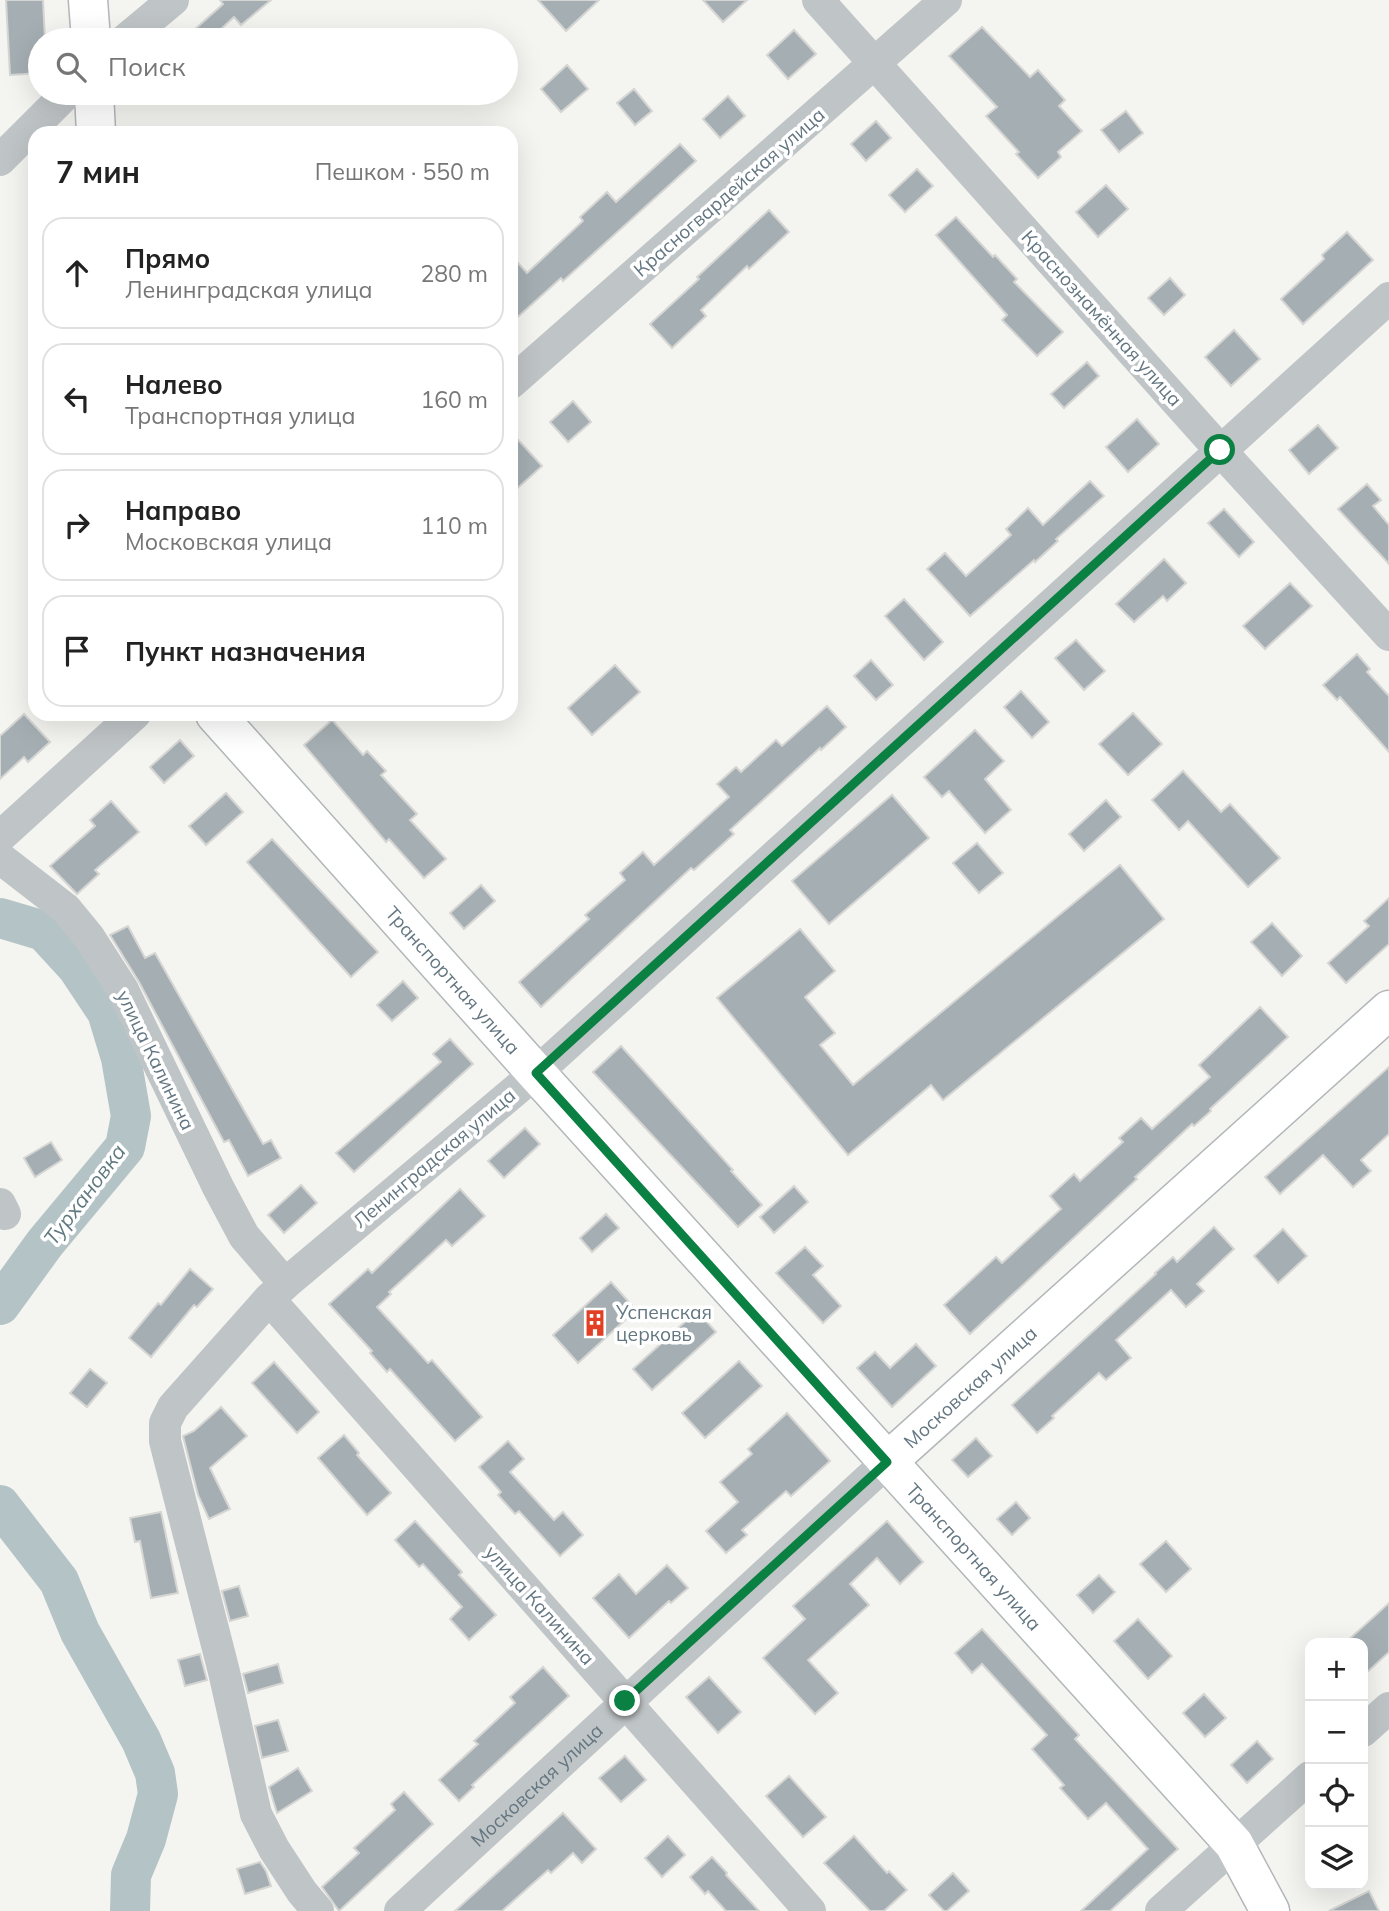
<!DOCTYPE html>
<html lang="ru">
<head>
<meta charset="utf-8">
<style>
  :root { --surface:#fff; --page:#f6f6f6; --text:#222; --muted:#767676; --line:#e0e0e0 }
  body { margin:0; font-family:Mulish,sans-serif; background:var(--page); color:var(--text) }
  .controls { position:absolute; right:21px; bottom:21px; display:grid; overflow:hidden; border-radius:14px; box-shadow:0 7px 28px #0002 }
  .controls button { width:63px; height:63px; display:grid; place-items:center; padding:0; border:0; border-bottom:2px solid var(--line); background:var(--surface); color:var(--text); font:35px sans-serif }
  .stop { position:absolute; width:21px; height:21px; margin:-16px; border:5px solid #0b8043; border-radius:50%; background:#fff }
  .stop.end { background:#0b8043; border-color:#fff; box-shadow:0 2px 7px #0008 }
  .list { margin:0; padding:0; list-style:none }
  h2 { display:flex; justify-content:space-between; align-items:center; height:91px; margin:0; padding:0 28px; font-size:30px }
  h2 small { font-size:23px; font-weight:400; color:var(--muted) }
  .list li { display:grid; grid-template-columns:46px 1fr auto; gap:21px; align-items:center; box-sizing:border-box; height:112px; margin:0 14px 14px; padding:0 14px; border:2px solid var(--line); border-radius:21px }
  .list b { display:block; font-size:26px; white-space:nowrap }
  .list p { margin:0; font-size:23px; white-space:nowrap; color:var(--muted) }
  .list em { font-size:23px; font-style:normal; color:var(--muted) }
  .icon { flex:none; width:38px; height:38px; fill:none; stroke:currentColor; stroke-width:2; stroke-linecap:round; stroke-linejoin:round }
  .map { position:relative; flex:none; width:1389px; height:1911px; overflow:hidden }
  .search { position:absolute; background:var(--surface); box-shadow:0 7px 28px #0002; left:28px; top:28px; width:490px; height:77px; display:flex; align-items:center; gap:18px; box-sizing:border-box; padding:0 24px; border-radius:38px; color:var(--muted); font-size:26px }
  .panel { position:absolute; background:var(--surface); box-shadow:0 7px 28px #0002; left:28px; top:126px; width:490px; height:595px; border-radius:21px }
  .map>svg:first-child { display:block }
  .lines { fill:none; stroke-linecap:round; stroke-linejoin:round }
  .river { stroke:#b4c3c5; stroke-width:40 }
  .building { fill:#a5afb3; stroke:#d5d5d3; stroke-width:2 }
  .major-casing { stroke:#b2b7ba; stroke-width:41 }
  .minor { stroke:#bfc4c6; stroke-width:32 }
  .major { stroke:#fff; stroke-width:38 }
  .route { stroke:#0b8043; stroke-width:9 }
  .labels { text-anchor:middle; stroke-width:7; stroke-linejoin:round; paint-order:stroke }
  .street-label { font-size:19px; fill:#637681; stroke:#fff }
  .poi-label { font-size:19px; fill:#637681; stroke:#fff; text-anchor:start }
  .water-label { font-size:21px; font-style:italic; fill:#5f797f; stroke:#fff }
</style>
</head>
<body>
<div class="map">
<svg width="1389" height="1911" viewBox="0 0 1389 1911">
  <rect width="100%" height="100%" fill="#f4f4f0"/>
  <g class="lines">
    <g class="river">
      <polyline points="0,918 44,931 77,967 107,1012 121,1058 131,1116 125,1147 45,1243 0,1305"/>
      <polyline points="0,1505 59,1581 80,1632 141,1740 155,1773 158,1794 146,1839 131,1875 130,1911"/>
    </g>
  </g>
  <g class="building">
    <polygon points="6,0 43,0 45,40 40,40 40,73 10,75"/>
    <polygon points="220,0 271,0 241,25 234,17 209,40 183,40 223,4"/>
    <polygon points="538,0 599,0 566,31"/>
    <polygon points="703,0 747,0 723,22"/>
    <polygon points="982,27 1030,77 1038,70 1065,100 1059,106 1082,131 1058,152 1061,157 1038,178 1016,154 1019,152 986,116 997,107 949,56"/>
    <polygon points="794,30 816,54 788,79 767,55"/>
    <polygon points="567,65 588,89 561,112 541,89"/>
    <polygon points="634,89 652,111 635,125 617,103"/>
    <polygon points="728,96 745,116 720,138 703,119"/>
    <polygon points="1126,111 1143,133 1119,152 1101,130"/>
    <polygon points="876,121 891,138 866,161 851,144"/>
    <polygon points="680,144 696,161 563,281 561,278 511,323 511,255 527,273 583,221 580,217 607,192 616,202"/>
    <polygon points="917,169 933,186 905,212 889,195"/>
    <polygon points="1106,185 1128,209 1098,237 1076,212"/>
    <polygon points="769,210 789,232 749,269 747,266 701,310 706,316 672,348 650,324 699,279 697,277"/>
    <polygon points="956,217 993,257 995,255 1017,279 1014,282 1063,332 1037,356 1002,320 1007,315 936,235"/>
    <polygon points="1347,232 1373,260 1303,324 1281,299 1324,259 1322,255"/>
    <polygon points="1170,278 1185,295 1164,315 1148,298"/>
    <polygon points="1234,330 1260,359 1231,386 1205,357"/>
    <polygon points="1087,362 1099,376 1064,408 1051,394"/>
    <polygon points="573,401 591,422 568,442 550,422"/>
    <polygon points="1137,419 1159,444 1128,472 1106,447"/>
    <polygon points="1318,425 1338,448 1309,474 1289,450"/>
    <polygon points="511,432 542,466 511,494"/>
    <polygon points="1090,481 1104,496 1056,539 1058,541 1035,562 1034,560 970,616 927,569 945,553 966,576 1011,535 1006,529 1028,508 1043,525"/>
    <polygon points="1367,484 1381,500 1373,506 1389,525 1389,564 1338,509"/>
    <polygon points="1224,509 1254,542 1239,557 1208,523"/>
    <polygon points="1164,559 1186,583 1167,601 1163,596 1134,622 1116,604"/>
    <polygon points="1290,583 1312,606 1265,649 1243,626"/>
    <polygon points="904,599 943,642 924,660 885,616"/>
    <polygon points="1076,640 1105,671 1084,690 1055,658"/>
    <polygon points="1357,654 1370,669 1367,672 1389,696 1389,752 1340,697 1337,700 1323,685"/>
    <polygon points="871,660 893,685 876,700 854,676"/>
    <polygon points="615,665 640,692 592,735 568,708"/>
    <polygon points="1021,691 1049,722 1032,738 1004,707"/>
    <polygon points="827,706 846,727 821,750 820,748 730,830 734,834 694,870 691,868 541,1007 519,982 589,919 585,915 625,880 620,873 643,852 654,865 729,797 717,784 736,767 741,772 776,740 782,746"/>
    <polygon points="1133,713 1162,744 1128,775 1099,744"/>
    <polygon points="24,714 50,742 28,762 24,757 0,779 0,736"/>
    <polygon points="332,720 363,755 367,751 386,771 381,775 417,814 410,820 446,859 424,878 389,839 386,842 304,745"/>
    <polygon points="975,730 1004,761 985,779 1011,810 985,833 949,791 942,797 924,777"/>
    <polygon points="180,740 194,756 164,783 150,767"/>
    <polygon points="1183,771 1221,812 1230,804 1280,858 1248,887 1188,821 1179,830 1152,800"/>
    <polygon points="226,793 243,812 206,845 189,826"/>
    <polygon points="892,795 929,838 829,924 792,881"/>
    <polygon points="1106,800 1121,817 1084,851 1069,834"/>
    <polygon points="111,801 139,832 95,870 99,874 77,894 50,866 95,826 90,820"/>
    <polygon points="272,839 378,952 351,977 247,862"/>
    <polygon points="977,843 1003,873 979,893 953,863"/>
    <polygon points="1120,865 1164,919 943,1100 931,1085 848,1155 717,998 800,929 835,971 805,997 835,1033 820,1045 853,1085"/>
    <polygon points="481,885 495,901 464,929 450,913"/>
    <polygon points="1389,898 1389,944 1346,983 1328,963 1369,926 1364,921"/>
    <polygon points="1272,923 1302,956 1282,976 1251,942"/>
    <polygon points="128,926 145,958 155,953 263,1144 271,1140 281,1158 248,1176 229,1140 224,1142 139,982 110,935"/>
    <polygon points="403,981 418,998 392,1021 377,1005"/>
    <polygon points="1260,1007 1288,1037 1210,1109 1211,1111 1194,1126 1192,1124 1135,1177 1137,1179 970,1334 944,1305 996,1257 1002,1263 1061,1209 1050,1196 1074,1174 1080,1181 1123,1142 1119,1138 1141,1118 1152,1129 1210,1077 1199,1065"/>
    <polygon points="450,1039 473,1064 354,1172 336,1153 441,1062 433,1054"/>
    <polygon points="621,1046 733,1170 731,1171 762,1205 738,1227 593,1072"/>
    <polygon points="1389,1067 1389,1134 1361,1160 1371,1171 1353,1187 1323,1155 1280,1194 1265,1177"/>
    <polygon points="525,1128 540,1144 504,1178 488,1161"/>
    <polygon points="51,1142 62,1160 35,1177 24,1158"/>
    <polygon points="301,1185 317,1203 284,1233 268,1215"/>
    <polygon points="794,1186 808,1202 774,1233 760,1217"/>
    <polygon points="460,1189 485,1216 452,1246 446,1240 389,1292 391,1294 377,1307 428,1363 432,1360 482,1417 455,1441 390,1369 387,1372 370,1353 372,1351 329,1304 368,1269 372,1273"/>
    <polygon points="606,1214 619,1228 592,1252 580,1238"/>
    <polygon points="1214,1227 1234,1249 1197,1284 1204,1291 1186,1307 1171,1290 1116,1340 1131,1358 1106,1380 1099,1373 1052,1416 1054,1418 1037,1433 1012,1405 1156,1274 1155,1273 1173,1257 1177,1262"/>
    <polygon points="1283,1229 1307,1256 1278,1283 1254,1256"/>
    <polygon points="805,1247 823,1266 813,1275 841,1306 823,1323 776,1273"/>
    <polygon points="190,1269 213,1289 197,1307 194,1305 151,1357 129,1338 158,1303 161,1305"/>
    <polygon points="611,1282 636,1310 578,1363 553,1335"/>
    <polygon points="697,1311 716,1332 652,1390 633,1369"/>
    <polygon points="916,1344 936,1366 892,1407 857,1368 875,1352 890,1368"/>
    <polygon points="739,1361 762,1386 705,1438 682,1413"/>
    <polygon points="274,1362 319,1412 297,1433 252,1383"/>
    <polygon points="90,1369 107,1383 87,1407 70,1393"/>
    <polygon points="221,1407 247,1436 210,1468 230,1509 209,1519 198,1495 183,1436 194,1431"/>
    <polygon points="787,1413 830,1461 791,1496 786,1491 742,1530 747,1535 726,1553 706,1531 738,1502 720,1482 752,1454 748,1449"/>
    <polygon points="344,1435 359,1453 357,1455 391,1493 367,1515 318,1458"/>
    <polygon points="976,1438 992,1456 968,1477 952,1460"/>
    <polygon points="508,1441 524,1459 510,1472 554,1520 563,1512 583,1535 560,1556 519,1511 515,1514 498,1495 501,1492 479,1467"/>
    <polygon points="1016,1502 1030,1518 1012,1535 997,1519"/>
    <polygon points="161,1512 178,1593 151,1598 140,1541 135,1542 130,1518"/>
    <polygon points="415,1521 462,1572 459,1575 496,1615 469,1640 450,1619 462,1607 423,1564 419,1567 395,1540"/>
    <polygon points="887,1521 923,1562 900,1584 877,1558 850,1584 869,1605 808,1660 838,1693 815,1714 763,1658 805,1619 793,1606"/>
    <polygon points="1166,1541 1191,1569 1166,1592 1140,1564"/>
    <polygon points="667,1565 688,1588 671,1603 669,1601 629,1638 593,1598 619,1574 636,1594"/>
    <polygon points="1099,1575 1115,1592 1093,1613 1077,1595"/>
    <polygon points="239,1586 248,1616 230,1621 222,1591"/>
    <polygon points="1389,1603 1389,1652 1363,1676 1363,1643 1345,1643"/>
    <polygon points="1138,1619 1172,1656 1148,1679 1114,1641"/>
    <polygon points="982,1629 1079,1735 1075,1739 1178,1849 1110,1911 1081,1911 1148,1849 1106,1803 1088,1819 1060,1788 1064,1785 1032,1749 1047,1735 982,1664 972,1673 955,1653"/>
    <polygon points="200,1654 207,1680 185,1686 178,1660"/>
    <polygon points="278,1664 283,1683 248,1693 243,1674"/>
    <polygon points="543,1667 569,1696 472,1785 474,1787 459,1801 439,1780 478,1744 474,1741 515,1703 510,1697"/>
    <polygon points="709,1677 741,1712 718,1733 686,1697"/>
    <polygon points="1204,1694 1226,1718 1205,1737 1183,1713"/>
    <polygon points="278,1720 288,1751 262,1758 255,1726"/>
    <polygon points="1257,1741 1273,1759 1247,1783 1231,1765"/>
    <polygon points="625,1756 646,1780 621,1802 599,1778"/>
    <polygon points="298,1768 312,1791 277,1813 269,1787"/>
    <polygon points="789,1776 826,1817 803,1837 766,1796"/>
    <polygon points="404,1792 433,1824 339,1911 322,1887 359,1853 354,1848 395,1810 391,1804"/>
    <polygon points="563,1813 596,1849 582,1863 573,1853 551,1873 548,1870 502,1911 455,1911"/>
    <polygon points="668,1836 685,1855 662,1877 645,1858"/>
    <polygon points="854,1836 887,1873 889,1871 907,1890 884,1911 870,1911 824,1863"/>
    <polygon points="712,1857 727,1873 726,1875 759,1911 726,1911 708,1891 705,1894 690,1877"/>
    <polygon points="260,1862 266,1871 271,1886 245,1894 237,1869"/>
    <polygon points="953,1873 969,1891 947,1911 944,1911 929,1895"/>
    <polygon points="1369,1891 1379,1911 1329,1911"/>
  </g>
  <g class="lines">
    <defs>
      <g id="major">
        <polyline points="88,0 91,40"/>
        <polyline points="94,93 96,133"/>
        <path id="s2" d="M215,714L536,1073L1234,1844L1270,1911"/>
        <path id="s3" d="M887,1462L1389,1010"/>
      </g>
    </defs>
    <use href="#major" class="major-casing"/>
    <g class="minor">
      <polyline points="818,0 1220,450 1389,635"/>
      <polyline points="125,40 173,0"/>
      <polyline points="0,160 67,93"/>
      <polyline points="511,383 946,0"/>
      <polyline points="0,837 135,714"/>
      <polyline points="0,858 66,909 89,937 123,990 218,1187 244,1236 285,1284"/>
      <polyline points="0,1204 5,1214"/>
      <polyline points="269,1299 810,1911"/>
      <polyline points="1363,1731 1389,1708"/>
      <polyline points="318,1911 302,1892 274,1849 256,1814 224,1672 165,1441 165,1423 173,1407 269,1299 285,1284 536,1073 1389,298"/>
      <path id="s1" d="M400,1911L887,1462"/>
      <polyline points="1161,1911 1310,1777"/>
    </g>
    <use href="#major" class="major"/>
  </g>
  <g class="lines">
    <polyline class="route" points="625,1701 887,1462 536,1073 1220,450"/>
  </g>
  <defs>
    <symbol id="building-bare" viewBox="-9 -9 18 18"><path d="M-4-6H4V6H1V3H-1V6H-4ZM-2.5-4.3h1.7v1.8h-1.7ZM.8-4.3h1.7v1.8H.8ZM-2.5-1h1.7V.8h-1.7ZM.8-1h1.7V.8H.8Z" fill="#e13e23" stroke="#fff" stroke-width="2.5" paint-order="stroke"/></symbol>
  </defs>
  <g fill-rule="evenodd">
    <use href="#building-bare" x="576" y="1304" width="38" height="38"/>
  </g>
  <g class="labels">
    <g class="street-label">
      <text transform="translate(729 192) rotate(-41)" y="7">Красногвардейская улица</text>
      <text transform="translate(1102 318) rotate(48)" y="7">Краснознамённая улица</text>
      <text dy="7" stroke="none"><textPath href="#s2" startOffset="357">Транспортная улица</textPath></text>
      <text transform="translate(156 1060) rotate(64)" y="7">улица Калинина</text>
      <text transform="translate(434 1158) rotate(-40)" y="7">Ленинградская улица</text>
      <text dy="7" stroke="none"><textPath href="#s3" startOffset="112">Московская улица</textPath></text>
      <text dy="7" stroke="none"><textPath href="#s2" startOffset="1134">Транспортная улица</textPath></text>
      <text transform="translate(540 1605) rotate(48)" y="7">улица Калинина</text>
      <text dy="7" stroke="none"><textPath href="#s1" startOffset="186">Московская улица</textPath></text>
    </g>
    <g class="poi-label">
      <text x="616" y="1319">Успенская<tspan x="616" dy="22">церковь</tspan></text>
    </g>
    <g class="water-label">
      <text transform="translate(85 1195) rotate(-53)" y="7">Турхановка</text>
    </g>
  </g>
</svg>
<div class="controls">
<button>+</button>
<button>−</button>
<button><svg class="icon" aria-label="locate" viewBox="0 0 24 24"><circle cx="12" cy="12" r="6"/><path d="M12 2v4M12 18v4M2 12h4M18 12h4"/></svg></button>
<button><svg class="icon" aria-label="layers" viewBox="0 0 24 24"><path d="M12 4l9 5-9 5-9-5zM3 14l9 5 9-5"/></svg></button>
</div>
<div class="stop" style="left:1220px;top:450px"></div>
<div class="stop end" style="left:625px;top:1701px"></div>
<div class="search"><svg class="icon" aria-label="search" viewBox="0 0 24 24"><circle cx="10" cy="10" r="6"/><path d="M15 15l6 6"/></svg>Поиск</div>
<section class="panel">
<h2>7 мин<small>Пешком · 550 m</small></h2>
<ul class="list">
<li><svg class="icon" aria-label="ahead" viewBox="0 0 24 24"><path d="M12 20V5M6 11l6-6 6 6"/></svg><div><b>Прямо</b><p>Ленинградская улица</p></div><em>280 m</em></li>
<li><svg class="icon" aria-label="left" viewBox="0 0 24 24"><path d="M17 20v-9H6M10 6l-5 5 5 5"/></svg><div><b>Налево</b><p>Транспортная улица</p></div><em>160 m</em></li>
<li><svg class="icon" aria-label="right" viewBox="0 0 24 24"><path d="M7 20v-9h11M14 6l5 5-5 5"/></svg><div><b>Направо</b><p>Московская улица</p></div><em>110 m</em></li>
<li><svg class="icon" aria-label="arrive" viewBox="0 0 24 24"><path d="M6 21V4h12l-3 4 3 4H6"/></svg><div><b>Пункт назначения</b></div></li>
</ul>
</section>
</div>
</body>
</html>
